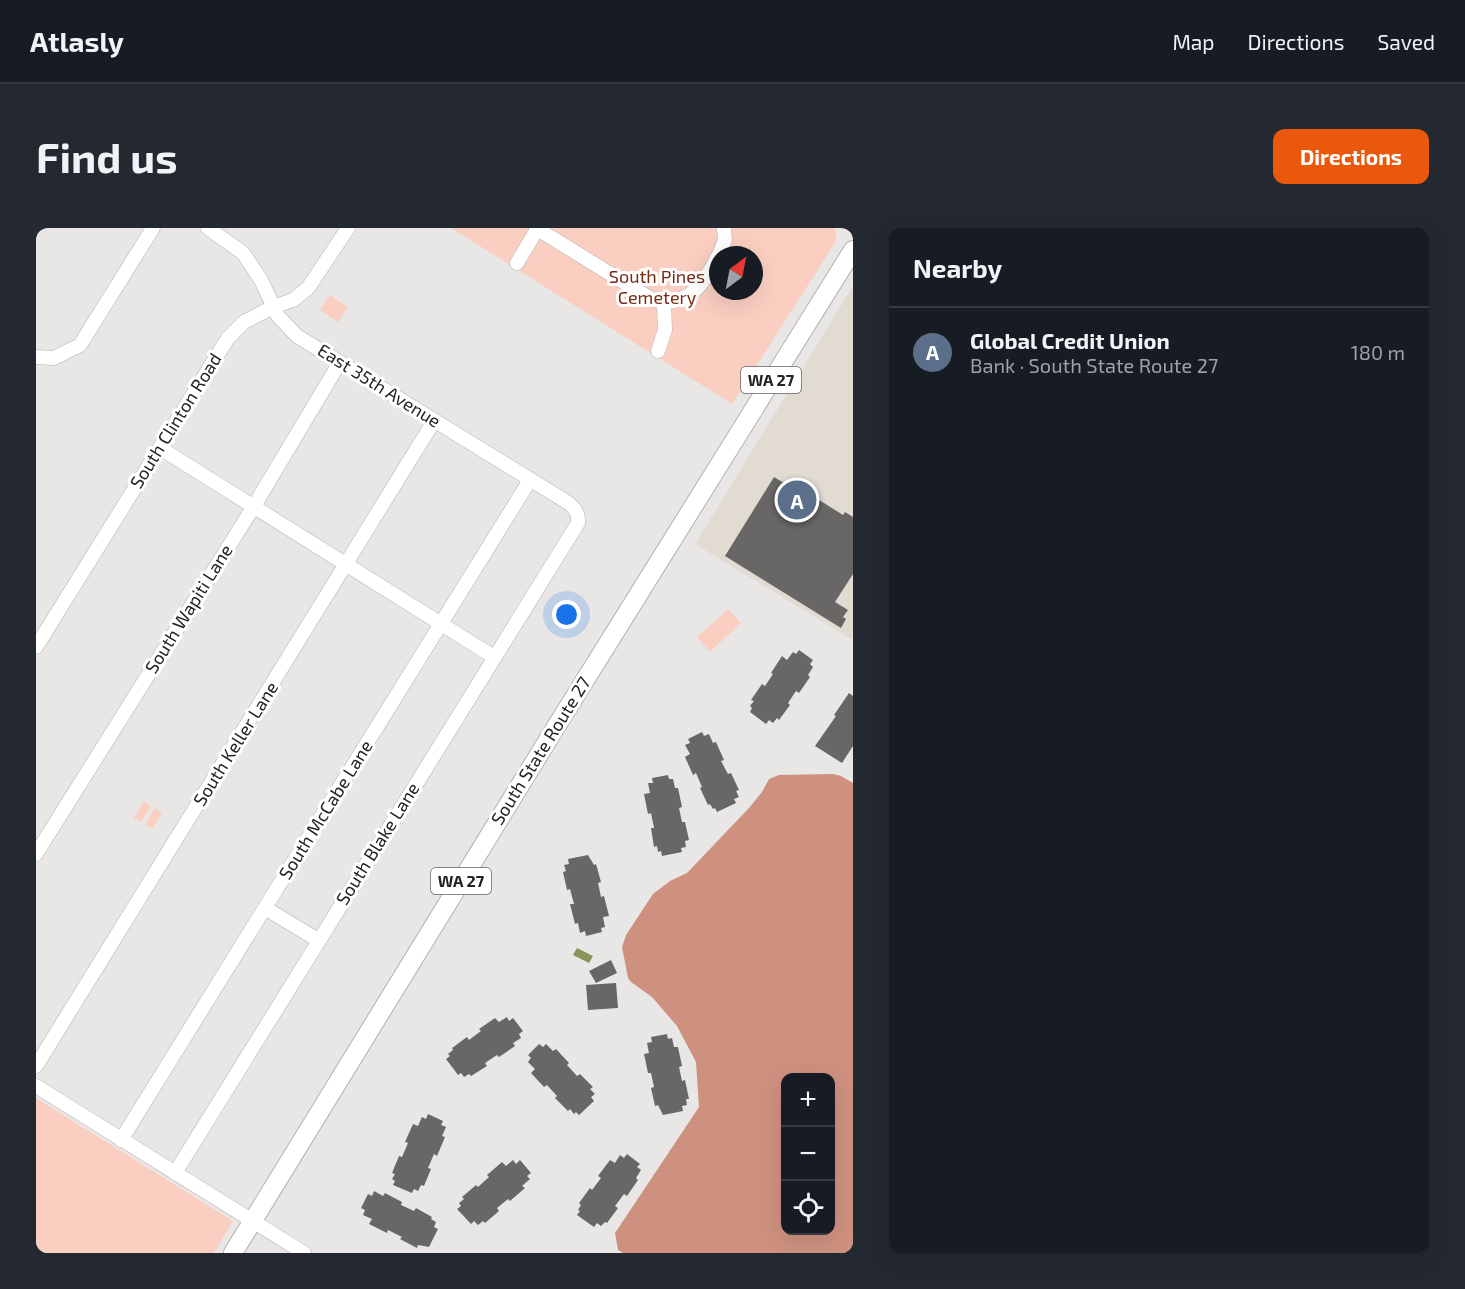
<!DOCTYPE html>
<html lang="en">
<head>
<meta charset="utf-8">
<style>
  :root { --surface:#171b24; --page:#242831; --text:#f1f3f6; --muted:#9ea1a6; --line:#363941; --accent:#ea580c }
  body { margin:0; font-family:"Exo 2",sans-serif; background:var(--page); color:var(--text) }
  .controls { position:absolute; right:18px; bottom:18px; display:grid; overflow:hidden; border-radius:12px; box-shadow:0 6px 24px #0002 }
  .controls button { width:54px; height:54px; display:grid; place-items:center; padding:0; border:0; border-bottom:2px solid var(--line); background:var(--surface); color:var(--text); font:30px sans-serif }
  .compass { position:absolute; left:673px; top:18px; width:54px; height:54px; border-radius:50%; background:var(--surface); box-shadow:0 6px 24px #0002; rotate:32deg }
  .you { position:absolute; left:531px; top:387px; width:21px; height:21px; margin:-15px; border:4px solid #fff; border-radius:50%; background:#1a73e8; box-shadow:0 0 0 9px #1a73e833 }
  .badge { display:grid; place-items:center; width:39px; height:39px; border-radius:50%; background:var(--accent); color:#fff; font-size:20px; font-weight:700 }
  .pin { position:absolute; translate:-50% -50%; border:3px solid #fff; box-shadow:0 2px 6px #0006 }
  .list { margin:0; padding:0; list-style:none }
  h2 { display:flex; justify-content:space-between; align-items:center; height:78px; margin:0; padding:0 24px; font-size:26px }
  h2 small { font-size:20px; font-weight:400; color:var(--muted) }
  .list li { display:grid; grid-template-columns:39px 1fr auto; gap:18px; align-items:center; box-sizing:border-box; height:90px; padding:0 24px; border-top:2px solid var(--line) }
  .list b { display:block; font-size:22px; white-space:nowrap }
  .list p { margin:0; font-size:20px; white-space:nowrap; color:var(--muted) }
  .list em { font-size:20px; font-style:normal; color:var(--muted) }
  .icon { flex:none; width:33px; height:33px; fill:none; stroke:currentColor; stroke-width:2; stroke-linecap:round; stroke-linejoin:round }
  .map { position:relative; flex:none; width:817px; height:1025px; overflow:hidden; border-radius:12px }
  header { display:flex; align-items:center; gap:36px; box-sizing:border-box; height:84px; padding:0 30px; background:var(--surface); border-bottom:2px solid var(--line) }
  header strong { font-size:28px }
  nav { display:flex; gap:33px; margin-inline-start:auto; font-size:21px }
  .intro { display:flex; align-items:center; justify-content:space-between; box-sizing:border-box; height:144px; padding:0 36px }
  h1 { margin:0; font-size:42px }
  .button { padding:15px 27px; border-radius:12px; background:var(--accent); color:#fff; font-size:21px; font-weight:700 }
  main { display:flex; gap:36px; padding:0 36px }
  aside { flex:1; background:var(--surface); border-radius:12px; box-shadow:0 6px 24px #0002 }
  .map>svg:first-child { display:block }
  .built { fill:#e1dbd2 }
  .green { fill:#facfc2; fill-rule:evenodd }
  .forest { fill:#cf917f; fill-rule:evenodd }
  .water { fill:#88945b }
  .building { fill:#696765 }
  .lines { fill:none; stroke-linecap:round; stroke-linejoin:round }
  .minor-casing { stroke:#b3b1af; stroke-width:15 }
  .major-casing { stroke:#b3b1af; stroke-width:20 }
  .minor { stroke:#fff; stroke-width:14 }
  .major { stroke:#fff; stroke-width:18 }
  .labels { text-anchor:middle; stroke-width:6; stroke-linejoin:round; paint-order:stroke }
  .shield { fill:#fff; stroke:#666564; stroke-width:1.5 }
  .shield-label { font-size:16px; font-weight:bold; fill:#242322 }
  .park-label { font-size:18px; fill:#762b15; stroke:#fff }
  .street-label { font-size:18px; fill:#242322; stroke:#fff }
</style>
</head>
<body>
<header>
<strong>Atlasly</strong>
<nav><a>Map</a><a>Directions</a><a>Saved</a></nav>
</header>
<div class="intro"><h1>Find us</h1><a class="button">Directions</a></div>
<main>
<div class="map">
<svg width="817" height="1025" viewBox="0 0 817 1025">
  <rect width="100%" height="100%" fill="#e9e7e5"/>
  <polygon class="built" points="817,58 817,408 815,411 659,316"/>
  <g class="green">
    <path d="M415,0H799L800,8L799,15L696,176ZM682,27H718V63H682Z"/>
    <polygon points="294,67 312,79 302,94 284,82"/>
    <polygon points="692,381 705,395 674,424 661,409"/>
    <polygon points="108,573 115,578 105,594 98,590"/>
    <polygon points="119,580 126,585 116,601 109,597"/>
    <polygon points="0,870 197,993 178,1025 0,1025"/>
  </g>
  <path class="forest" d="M797,546L805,548L817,555V1025H587L582,1022L579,1005L663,879L660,834L641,798L616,769L595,754L592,750L586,719L590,707L617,666L634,653L651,645L713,580L726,564L733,551L743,547ZM750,850H794V1002H750Z"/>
  <polygon class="water" points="541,720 557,728 553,735 537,727"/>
  <g class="building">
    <polygon points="738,249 778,273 780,270 807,287 809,284 817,289 817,346 799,374 812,382 807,389 810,391 805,400 689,328"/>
    <polygon points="763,422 777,432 774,436 777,439 772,447 774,449 763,465 760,463 752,475 754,477 743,492 741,490 737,495 733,492 730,496 714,484 716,480 714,478 718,473 715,472 726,456 729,458 737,446 735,445 746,428 751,432 757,424 760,426"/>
    <polygon points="813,465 817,468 817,518 806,535 779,518 800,488 798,487"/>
    <polygon points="666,504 668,508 673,506 677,515 680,514 688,532 685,533 692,546 695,545 703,562 700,563 703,569 698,571 700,575 681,584 679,580 677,581 674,576 672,577 664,560 666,559 660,545 657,547 649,529 654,526 649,517 654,515 652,511"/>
    <polygon points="632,547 633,551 637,551 639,560 642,560 646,579 643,580 646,594 649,594 653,612 649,613 650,619 645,620 646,624 626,628 625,623 622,624 621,618 618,619 615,600 618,600 615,585 612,586 608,566 614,565 612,555 617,555 616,550"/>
    <polygon points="552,627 558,637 560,636 565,654 562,655 565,669 568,668 573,688 567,689 569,699 565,700 566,704 550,708 549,703 544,705 542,695 539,696 534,676 538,676 534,661 531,662 527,644 530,643 528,637 533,636 532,631"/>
    <polygon points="575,732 581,745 560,755 553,743"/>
    <polygon points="580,755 582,780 552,782 550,757"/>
    <polygon points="471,789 473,793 477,790 487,803 483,806 485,810 477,815 479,818 463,829 461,827 449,835 451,838 435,848 433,846 428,849 425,845 422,847 410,831 414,828 412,826 417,822 416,820 431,809 433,812 445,803 443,801 459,790 463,794"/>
    <polygon points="631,806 632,811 636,810 638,819 642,819 646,838 643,839 646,853 649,852 653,871 650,871 651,877 646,878 647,883 627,887 622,877 619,878 615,860 618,859 615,845 612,845 608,826 613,825 611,815 616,814 615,809"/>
    <polygon points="503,816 507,819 510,816 517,823 520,821 533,835 531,837 541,848 544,846 557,859 554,861 559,866 555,869 558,873 543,887 540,884 538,886 534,881 532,883 519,870 521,868 511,857 508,859 495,845 499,841 492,834 495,830 492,827"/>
    <polygon points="392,886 407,893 405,897 410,899 406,908 409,909 401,928 398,926 392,940 395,941 388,958 385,957 382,963 378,961 376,965 357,957 359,953 356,951 359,946 356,945 363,928 366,929 372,915 369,914 377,896 382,898 386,889 390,891"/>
    <polygon points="591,926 604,936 601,939 605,942 600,950 602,952 591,968 588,966 579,978 582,980 571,995 569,994 565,998 561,995 558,999 541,987 544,983 542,982 545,977 543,975 554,960 556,962 565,950 562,948 574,932 579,935 584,927 588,930"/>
    <polygon points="477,932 480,936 484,932 495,945 491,948 494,951 486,958 489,960 474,973 472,971 461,980 463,983 449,995 447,993 442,997 438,993 435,996 421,981 425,978 423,975 428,971 426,969 440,957 442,959 453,949 451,947 466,934 470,938"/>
    <polygon points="338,963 347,968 349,965 366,974 365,977 378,983 380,980 396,989 395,991 400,994 398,999 402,1001 393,1019 382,1017 381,1020 364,1011 366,1009 352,1002 351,1005 333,996 336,991 327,987 329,982 325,980 332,966 336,968"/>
  </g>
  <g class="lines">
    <defs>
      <g id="minor">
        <path d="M500,0L615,71C650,82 668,57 682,28"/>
        <polyline points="683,27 689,12 688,0"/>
        <polyline points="481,35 502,0"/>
        <polyline points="622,123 629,102 628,75"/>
        <polyline points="0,129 18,130 44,117 117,0"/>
        <polyline points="124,220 458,429"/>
        <polyline points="0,419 192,110 208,94 237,79 257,72 272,60 312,0"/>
        <polyline points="0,626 218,278 304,134"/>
        <polyline points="229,680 282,712"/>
        <polyline points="0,838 398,193"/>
        <polyline points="0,858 268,1025"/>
        <polyline points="85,912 494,252"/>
        <path d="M139,945L542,295C543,285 539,280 531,274L261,108L242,88L225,52L207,25L172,0"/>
      </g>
      <polyline id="major" points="197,1025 518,502 817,22"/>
    </defs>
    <use href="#minor" class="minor-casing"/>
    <use href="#major" class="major-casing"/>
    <use href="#minor" class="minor"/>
    <use href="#major" class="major"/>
  </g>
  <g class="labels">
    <g class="shield">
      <rect x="705" y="139" width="60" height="26" rx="4.5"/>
      <rect x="395" y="640" width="60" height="26" rx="4.5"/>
    </g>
    <g class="shield-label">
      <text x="735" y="158">WA 27</text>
      <text x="425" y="659">WA 27</text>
    </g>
    <g class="park-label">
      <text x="621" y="55">South Pines<tspan x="621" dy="21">Cemetery</tspan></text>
    </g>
    <g class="street-label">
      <text transform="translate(343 158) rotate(32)" y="6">East 35th Avenue</text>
      <text transform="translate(140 193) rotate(-58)" y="6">South Clinton Road</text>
      <text transform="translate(153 381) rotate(-58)" y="6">South Wapiti Lane</text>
      <text transform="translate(200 516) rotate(-58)" y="6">South Keller Lane</text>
      <text transform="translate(505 523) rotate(-58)" y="6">South State Route 27</text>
      <text transform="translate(290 582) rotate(-58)" y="6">South McCabe Lane</text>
      <text transform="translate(342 616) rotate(-58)" y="6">South Blake Lane</text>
    </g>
  </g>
</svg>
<div class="controls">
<button>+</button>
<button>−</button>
<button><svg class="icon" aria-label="locate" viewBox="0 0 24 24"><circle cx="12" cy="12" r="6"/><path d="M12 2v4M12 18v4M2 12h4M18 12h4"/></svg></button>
</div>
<svg class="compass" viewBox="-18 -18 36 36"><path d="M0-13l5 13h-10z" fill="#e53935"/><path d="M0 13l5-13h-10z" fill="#9ea1a6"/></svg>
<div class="you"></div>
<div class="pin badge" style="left:761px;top:272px;background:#5c6f8a">A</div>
</div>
<aside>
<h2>Nearby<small></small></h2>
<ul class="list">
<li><span class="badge" style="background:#5c6f8a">A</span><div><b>Global Credit Union</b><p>Bank · South State Route 27</p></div><em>180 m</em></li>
</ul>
</aside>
</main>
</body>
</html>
